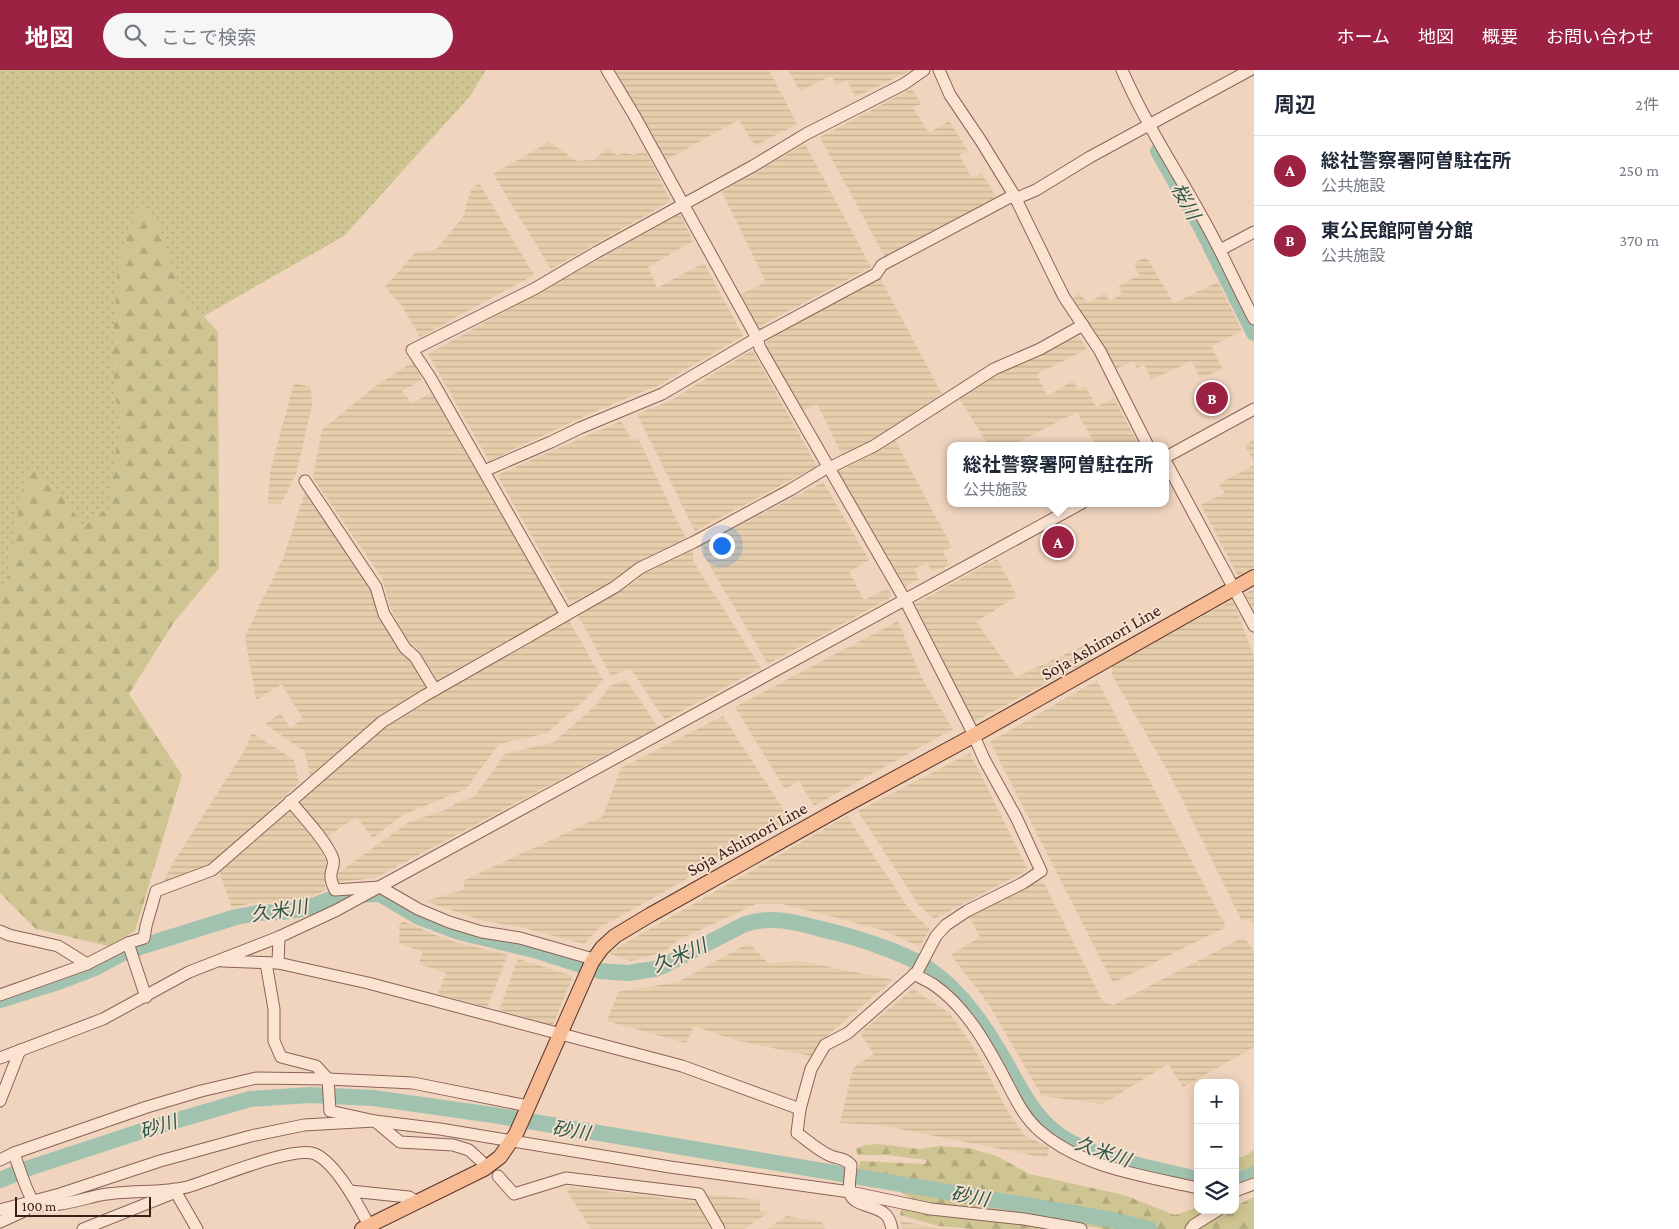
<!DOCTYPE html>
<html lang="ja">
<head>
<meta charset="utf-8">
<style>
  :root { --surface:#fff; --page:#f6f6f7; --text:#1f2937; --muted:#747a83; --line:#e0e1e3; --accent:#9c2244 }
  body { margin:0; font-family:"Crimson Pro","Noto Sans JP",serif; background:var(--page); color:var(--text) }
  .controls { position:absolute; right:15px; bottom:15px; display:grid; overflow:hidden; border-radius:10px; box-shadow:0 2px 12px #0003 }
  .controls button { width:45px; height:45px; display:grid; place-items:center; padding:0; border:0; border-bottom:1px solid var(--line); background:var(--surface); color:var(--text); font:25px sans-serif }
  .scale { position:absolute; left:15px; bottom:12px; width:136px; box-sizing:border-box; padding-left:5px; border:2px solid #38211b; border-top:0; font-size:14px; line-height:18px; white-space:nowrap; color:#38211b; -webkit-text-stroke:4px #f7e0ce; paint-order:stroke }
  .you { position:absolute; left:721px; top:475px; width:18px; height:18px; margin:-12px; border:4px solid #fff; border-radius:50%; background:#1a73e8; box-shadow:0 0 0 8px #1a73e833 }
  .badge { display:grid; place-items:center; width:32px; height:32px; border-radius:50%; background:var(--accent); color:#fff; font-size:16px; font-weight:700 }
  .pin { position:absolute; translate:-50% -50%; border:2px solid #fff; box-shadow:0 1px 5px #0006 }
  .popup { position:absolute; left:947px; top:372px; width:222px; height:65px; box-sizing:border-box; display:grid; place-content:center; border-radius:10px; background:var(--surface); filter:drop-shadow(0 1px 4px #0005); font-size:16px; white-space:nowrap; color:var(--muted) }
  .popup b { font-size:19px; color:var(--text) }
  .popup::after { content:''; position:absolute; left:50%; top:100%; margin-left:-10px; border:10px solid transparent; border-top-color:var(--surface) }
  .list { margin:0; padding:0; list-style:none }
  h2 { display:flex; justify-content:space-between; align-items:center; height:65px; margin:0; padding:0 20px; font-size:21px }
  h2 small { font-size:16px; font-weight:400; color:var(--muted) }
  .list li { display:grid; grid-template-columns:32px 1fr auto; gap:15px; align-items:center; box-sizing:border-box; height:70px; padding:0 20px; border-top:1px solid var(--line) }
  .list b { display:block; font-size:19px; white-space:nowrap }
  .list p { margin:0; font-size:16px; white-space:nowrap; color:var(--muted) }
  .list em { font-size:16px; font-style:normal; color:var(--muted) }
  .icon { flex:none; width:28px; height:28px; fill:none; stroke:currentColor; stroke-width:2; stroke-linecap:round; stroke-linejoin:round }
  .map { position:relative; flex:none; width:1254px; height:1159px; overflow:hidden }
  header { display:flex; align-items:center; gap:30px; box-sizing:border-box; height:70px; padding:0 25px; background:var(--accent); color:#fff }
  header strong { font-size:24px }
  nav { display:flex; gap:28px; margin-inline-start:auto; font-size:18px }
  .search { width:350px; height:45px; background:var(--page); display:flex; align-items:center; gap:12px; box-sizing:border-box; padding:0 18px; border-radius:28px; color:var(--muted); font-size:19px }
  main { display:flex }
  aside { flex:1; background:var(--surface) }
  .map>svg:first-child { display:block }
  .farmland { fill:url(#farmland-rules) }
  .grass { fill:url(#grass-dots) }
  .forest { fill:url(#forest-firs) }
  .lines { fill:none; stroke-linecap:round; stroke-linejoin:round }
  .river { stroke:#a2c2b0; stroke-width:16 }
  .minor-casing { stroke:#8a6356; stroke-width:13 }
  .major-casing { stroke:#57332b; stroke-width:16 }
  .minor { stroke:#fbe3d2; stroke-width:11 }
  .major { stroke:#f7bc93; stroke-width:14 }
  .labels { text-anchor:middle; stroke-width:4; stroke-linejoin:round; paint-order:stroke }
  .street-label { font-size:18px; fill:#38211b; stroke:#f7e0ce }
  .water-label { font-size:19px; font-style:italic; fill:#2a5949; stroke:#f7e0ce }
</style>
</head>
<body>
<header>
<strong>地図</strong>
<div class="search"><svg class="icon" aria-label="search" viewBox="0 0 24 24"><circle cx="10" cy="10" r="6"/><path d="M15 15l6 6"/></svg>ここで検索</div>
<nav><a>ホーム</a><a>地図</a><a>概要</a><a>お問い合わせ</a></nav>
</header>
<main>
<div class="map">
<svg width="1254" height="1159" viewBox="0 0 1254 1159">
  <defs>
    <pattern id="farmland-rules" width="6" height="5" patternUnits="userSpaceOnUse" patternTransform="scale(1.25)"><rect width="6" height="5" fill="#e6cdab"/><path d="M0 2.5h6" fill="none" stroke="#c6b093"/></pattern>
    <pattern id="grass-dots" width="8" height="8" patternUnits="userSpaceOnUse" patternTransform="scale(1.25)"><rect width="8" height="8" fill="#cfc592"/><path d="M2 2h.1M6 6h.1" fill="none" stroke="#b2a97d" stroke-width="1.8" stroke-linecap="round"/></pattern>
    <pattern id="forest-firs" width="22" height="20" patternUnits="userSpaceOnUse" patternTransform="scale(1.25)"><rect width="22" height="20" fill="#cfc592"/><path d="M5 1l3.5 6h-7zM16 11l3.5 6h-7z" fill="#b2a97d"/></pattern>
  </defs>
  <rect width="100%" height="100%" fill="#f0d4be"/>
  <g class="farmland">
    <polygon points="615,0 769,0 797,54 755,76 739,50 666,90"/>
    <polygon points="788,0 910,0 904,4 855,27 847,10 837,15 831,6 800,21"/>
    <polygon points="912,19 921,34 913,37 929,63 949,51 968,81 959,85 972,108 982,103 996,127 885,187 820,67"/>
    <polygon points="549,72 577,91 594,90 607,78 617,85 625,83 634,85 645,80 671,131 551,199 493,104"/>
    <polygon points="805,74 871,197 758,257 741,224 766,212 722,122"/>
    <polygon points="479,113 534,205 420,267 402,236 385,217 415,183 436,180 463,147 471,120"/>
    <polygon points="680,144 693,171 648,197 657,218 704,193 743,266 659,315 589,344 489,391 428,284"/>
    <polygon points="1146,187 1174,233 1218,212 1242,261 1211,276 1223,299 1200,308 1192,291 1151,310 1144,294 1137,298 1133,291 1116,299 1073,230 1074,227 1079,222 1087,233 1105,223 1110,231 1122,224 1118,217 1139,205 1134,193"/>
    <polygon points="880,208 942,324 865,374 842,385 817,334 801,341 765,277 768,270"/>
    <polygon points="1079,266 1087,279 1037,304 1047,326 1073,311 1078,320 1086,316 1096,337 1114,328 1139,376 1096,376 1077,342 1010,376 989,376 959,328 996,306"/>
    <polygon points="752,280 817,396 695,461 637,344 670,331"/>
    <polygon points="413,292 422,310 402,321 412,333 431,323 558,543 438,610 416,577 406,569 390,537 382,508 313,408 322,360 374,317"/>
    <polygon points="294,313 311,317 312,336 296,404 281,434 268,433 270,402"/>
    <polygon points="621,351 631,370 638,368 686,469 639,491 615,510 570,533 497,405"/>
    <polygon points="895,370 952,477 943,481 949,495 932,502 927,493 914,499 919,509 905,516 838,402 885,378"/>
    <polygon points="1254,370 1254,392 1245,375"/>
    <polygon points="1254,395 1254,497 1238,506 1201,435 1225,423 1219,414"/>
    <polygon points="823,412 869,490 849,502 864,530 888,518 892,527 768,594 704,486 703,474"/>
    <polygon points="305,421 370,518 382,547 427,615 427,620 373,651 310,706 305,682 265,654 280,643 290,658 303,649 282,614 256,630 245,567 260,534 283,489"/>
    <polygon points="693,480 693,491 761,598 665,650 630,598 611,606 578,545 637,511 643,504"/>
    <polygon points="997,489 1017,526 976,552 1016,607 1087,574 1092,589 974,652 915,534"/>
    <polygon points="1254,518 1254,541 1245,524"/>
    <polygon points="1233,530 1254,587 1254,853 1241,849 1170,705 1112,605 1112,595"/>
    <polygon points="569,550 603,610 586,629 547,663 499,674 466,719 403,745 373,768 356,747 325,768 298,732 385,656"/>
    <polygon points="898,551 921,607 953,659 814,736 799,711 785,719 735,637"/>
    <polygon points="626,610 658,657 375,808 337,812 338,803 409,752 445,740 460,731 474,727 505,684 554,672 595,636 610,616"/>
    <polygon points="1097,610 1226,857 1113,913 990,672"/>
    <polygon points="723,646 791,751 599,858 584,874 521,857 484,851 425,831 463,820 465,810 603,746 621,698"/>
    <polygon points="252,663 294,690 299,713 206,798 162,816 170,798 246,678"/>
    <polygon points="970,683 1028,800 934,849 918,834 858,741"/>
    <polygon points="291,739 318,776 326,790 324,813 327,820 305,829 281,832 252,833 232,838 219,801"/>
    <polygon points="847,746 909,839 930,859 920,877 885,861 838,848 782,834 756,834 678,870 664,882 631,891 608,883"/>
    <polygon points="1036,809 1044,813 1103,932 1113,935 1240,869 1246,870 1254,881 1254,977 1183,1017 1168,994 1103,1034 1042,1026 988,933 951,885 980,867 968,845"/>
    <polygon points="403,851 444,869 508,885 487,937 438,924 446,903 419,894 423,882 399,873 400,861 398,857"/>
    <polygon points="749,873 768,893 800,891 893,910 831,962 811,986 735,970 694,956 686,973 607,951 618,922 678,912"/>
    <polygon points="518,889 573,906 553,955 499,940"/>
    <polygon points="913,919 949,943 973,976 1008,1042 1025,1066 1049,1077 1047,1088 879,1055 840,1053 853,998 874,984 860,963"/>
    <polygon points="570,1117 696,1132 710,1159 591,1159 567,1121"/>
    <polygon points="705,1124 760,1130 760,1141 769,1142 744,1159 724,1159"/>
    <polygon points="787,1146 822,1152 825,1159 767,1159"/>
    <polygon points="900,1151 937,1158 958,1159 902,1159"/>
  </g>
  <polygon class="grass" points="0,0 486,0 470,26 344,166 139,283 115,500 0,567"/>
  <g class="forest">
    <polygon points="139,137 152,142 182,222 218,262 219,498 174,552 129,624 182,705 135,861 108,876 36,859 0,823 0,521 7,513 21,423 32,394 60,424 84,456 108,438 119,359 112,286 118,192"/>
    <polygon points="879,1074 919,1079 939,1076 968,1078 997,1086 1029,1104 1124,1125 1175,1145 1198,1137 1198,1140 1206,1142 1190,1150 1184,1159 1105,1159 936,1134 913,1129 858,1100 860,1091 925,1094 927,1090 887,1085 858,1085 856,1079 865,1075"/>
    <polygon points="1254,1080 1254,1101 1244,1107 1235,1108 1235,1087 1243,1087"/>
    <polygon points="1254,1127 1254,1159 1198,1159 1228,1140 1235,1140 1235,1136"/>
    <polygon points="902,1137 1060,1159 974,1159 938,1156 900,1145"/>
  </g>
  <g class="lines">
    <g class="river">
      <polyline points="1158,81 1201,157 1254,263"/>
      <path d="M0,930L58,912L95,898L121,884L146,875L236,847L257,843L283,842L307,838L342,825L380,824L419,847L459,862L534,880L599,901L628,903L655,899L667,894L745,854C775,844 804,855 833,862C859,868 907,884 929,899C963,922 987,960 1007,995C1021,1020 1032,1043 1055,1062C1087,1088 1157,1099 1198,1109"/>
      <polyline points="0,1110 29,1098 154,1057 250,1029 310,1025 373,1028 493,1045 1108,1149 1149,1159"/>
      <polyline points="1235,1112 1254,1104"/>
    </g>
    <defs>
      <g id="minor">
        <path d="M607,0L634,45L757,268L760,278L905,530L970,657L984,689L1016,747L1041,801L1023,813L967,841L946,855L936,866L917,902L848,963L825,975L811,999L800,1039L797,1063C807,1070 822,1084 834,1087C841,1089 846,1089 851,1095C851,1104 848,1114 850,1123C853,1137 878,1135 886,1145C890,1149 891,1154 892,1159"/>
        <polyline points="939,0 950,25 981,71 1014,125 1053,205 1064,227 1100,281 1148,376"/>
        <path d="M1122,0C1144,51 1175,98 1202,147C1221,180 1236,215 1254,249"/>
        <polyline points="1015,129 1036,120 1090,87 1250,0"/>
        <polyline points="1220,180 1254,162"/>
        <polyline points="1166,387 1254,339"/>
        <polyline points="1166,392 1254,556"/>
        <polyline points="484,401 551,372 580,358 662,324 757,268 876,204 882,195 1014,125"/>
        <polyline points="305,411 376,517 384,544 405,578 415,587 435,620"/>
        <polyline points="566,545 430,307 412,280 534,219 597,182 753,96 806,64 904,14 924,0"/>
        <path d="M290,731C302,745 328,773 333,789C335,795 331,799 331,805C330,811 333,815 335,820L380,817L418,839L449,852L482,862L520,868L593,889"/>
        <polyline points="0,861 9,865 58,876 87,894"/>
        <polyline points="128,873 146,927"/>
        <polyline points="222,891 278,893 368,913 682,996 800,1039"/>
        <polyline points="266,893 274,939 274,971 281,987 316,996 328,1009 330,1041"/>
        <polyline points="278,893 279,867"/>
        <path d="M914,904C921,908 928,911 934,915C966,937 987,975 1005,1009C1015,1028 1024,1048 1041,1062C1083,1098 1145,1106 1198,1118"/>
        <polyline points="0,925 87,894 128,873 144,868 146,856 156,821 212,800 382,652 424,626 615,517 640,498 694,472 790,420 828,397 831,397 874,376 994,299 1040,279 1083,255"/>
        <polyline points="0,988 103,949 189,902 279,867 337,840 1082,433"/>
        <polyline points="0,1031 20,980"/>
        <polyline points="330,1041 375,1051 440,1059 670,1097 850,1122 931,1139 1024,1149 1081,1159"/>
        <path d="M14,1083C17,1092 28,1126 34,1132C44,1141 83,1129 96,1126C125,1119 160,1124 187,1117C212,1110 293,1075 315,1084C336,1093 358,1135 369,1155"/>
        <polyline points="0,1090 14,1083 147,1037 201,1021 256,1008 328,1009 413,1013 528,1036"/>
        <polyline points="498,1106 514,1124 566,1108 699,1124 719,1159"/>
        <polyline points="174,1119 197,1159"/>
        <polyline points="350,1121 409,1127 417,1132"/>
        <polyline points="1235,1121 1254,1114"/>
        <polyline points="0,1140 60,1124 160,1091 251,1066 304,1055 375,1051 400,1072 453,1075 469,1080 481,1091"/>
        <polyline points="0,1152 24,1141 33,1131"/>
        <polyline points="83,1159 176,1122"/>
        <polyline points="1191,1159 1194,1155 1218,1140"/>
      </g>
      <polyline id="major" points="362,1159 484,1099 500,1087 516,1064 592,892 602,878 615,866 650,845 844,736 973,666 1254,507"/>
    </defs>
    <use href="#minor" class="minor-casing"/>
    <use href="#major" class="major-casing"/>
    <use href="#minor" class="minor"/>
    <use href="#major" class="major"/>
  </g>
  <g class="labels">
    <g class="street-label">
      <text transform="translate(1101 572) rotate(-30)" y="6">Soja Ashimori Line</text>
      <text transform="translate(747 769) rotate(-29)" y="6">Soja Ashimori Line</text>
    </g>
    <g class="water-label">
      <text transform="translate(1186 131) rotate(61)" y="7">桜川</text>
      <text transform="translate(279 840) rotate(-9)" y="7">久米川</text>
      <text transform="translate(679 885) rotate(-23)" y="7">久米川</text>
      <text transform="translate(158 1056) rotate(-17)" y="7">砂川</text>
      <text transform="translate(571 1060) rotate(9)" y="7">砂川</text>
      <text transform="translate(1103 1081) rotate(19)" y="7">久米川</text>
      <text transform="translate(970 1126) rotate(10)" y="7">砂川</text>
    </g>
  </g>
</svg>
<div class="controls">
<button>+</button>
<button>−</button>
<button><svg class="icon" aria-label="layers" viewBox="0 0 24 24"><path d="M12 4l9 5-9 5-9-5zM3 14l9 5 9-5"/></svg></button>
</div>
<div class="scale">100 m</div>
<div class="you"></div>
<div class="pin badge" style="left:1058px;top:472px">A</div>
<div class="popup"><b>総社警察署阿曽駐在所</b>公共施設</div>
<div class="pin badge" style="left:1212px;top:328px">B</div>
</div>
<aside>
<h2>周辺<small>2件</small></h2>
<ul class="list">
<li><span class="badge">A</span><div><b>総社警察署阿曽駐在所</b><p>公共施設</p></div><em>250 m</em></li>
<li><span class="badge">B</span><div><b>東公民館阿曽分館</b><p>公共施設</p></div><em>370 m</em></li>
</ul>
</aside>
</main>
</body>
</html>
